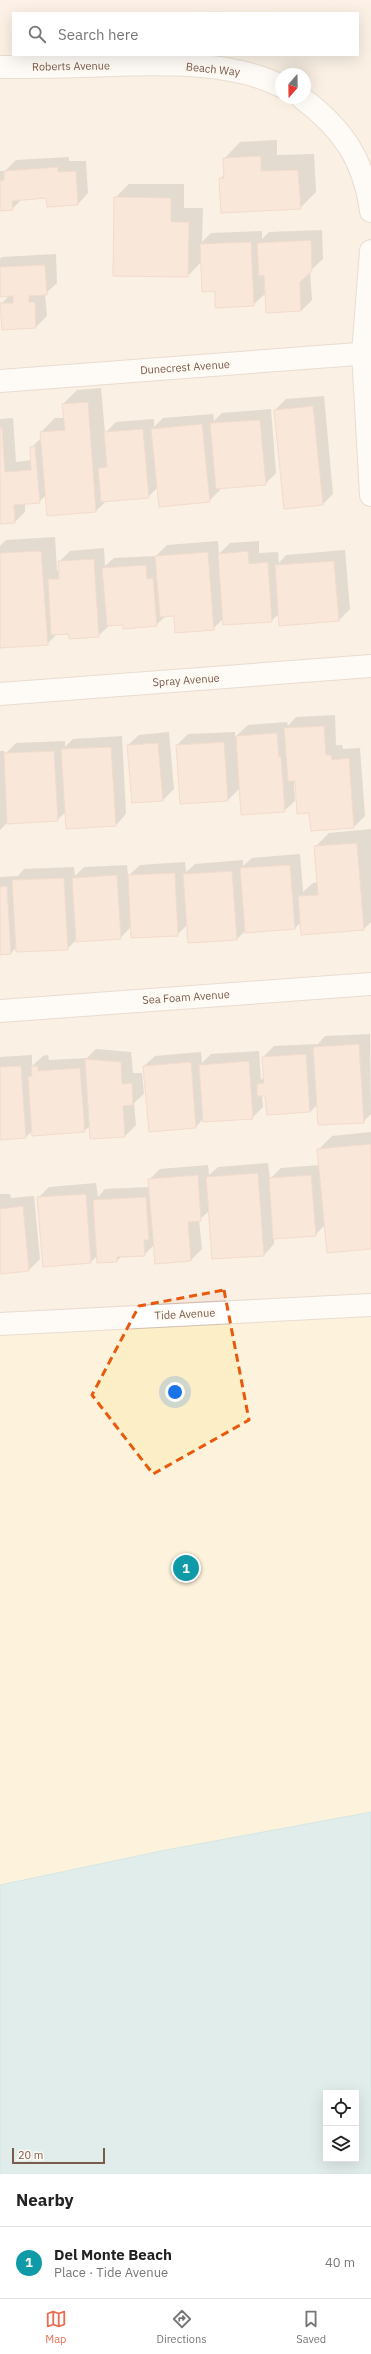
<!DOCTYPE html>
<html lang="en">
<head>
<meta charset="utf-8">
<style>
  :root { --surface:#fff; --page:#f6f6f6; --text:#222; --muted:#767676; --line:#e0e0e0; --accent:#e76f51 }
  body { margin:0; font-family:"IBM Plex Sans",sans-serif; background:var(--page); color:var(--text) }
  .controls { position:absolute; right:12px; bottom:12px; display:grid; overflow:hidden; border-radius:0px; box-shadow:0 4px 16px #0002 }
  .controls button { width:36px; height:36px; display:grid; place-items:center; padding:0; border:0; border-bottom:1px solid var(--line); background:var(--surface); color:var(--text); font:20px sans-serif }
  .compass { position:absolute; left:275px; top:68px; width:36px; height:36px; border-radius:50%; background:var(--surface); box-shadow:0 4px 16px #0002; rotate:200deg }
  .scale { position:absolute; left:12px; bottom:10px; width:93px; box-sizing:border-box; padding-left:4px; border:2px solid #7a5c4d; border-top:0; font-size:11px; line-height:14px; white-space:nowrap; color:#7a5c4d; -webkit-text-stroke:3px #fffaf3; paint-order:stroke }
  .you { position:absolute; left:175px; top:1392px; width:14px; height:14px; margin:-10px; border:3px solid #fff; border-radius:50%; background:#1a73e8; box-shadow:0 0 0 6px #1a73e833 }
  .badge { display:grid; place-items:center; width:26px; height:26px; border-radius:50%; background:var(--accent); color:#fff; font-size:13px; font-weight:700 }
  .pin { position:absolute; translate:-50% -50%; border:2px solid #fff; box-shadow:0 1px 4px #0006 }
  .list { margin:0; padding:0; list-style:none }
  h2 { display:flex; justify-content:space-between; align-items:center; height:52px; margin:0; padding:0 16px; font-size:17px }
  h2 small { font-size:13px; font-weight:400; color:var(--muted) }
  .list li { display:grid; grid-template-columns:26px 1fr auto; gap:12px; align-items:center; box-sizing:border-box; height:72px; padding:0 16px; border-top:1px solid var(--line) }
  .list b { display:block; font-size:15px; white-space:nowrap }
  .list p { margin:0; font-size:13px; white-space:nowrap; color:var(--muted) }
  .list em { font-size:13px; font-style:normal; color:var(--muted) }
  .icon { flex:none; width:22px; height:22px; fill:none; stroke:currentColor; stroke-width:2; stroke-linecap:round; stroke-linejoin:round }
  .map { position:relative; flex:none; width:371px; height:2174px; overflow:hidden }
  .search { position:absolute; background:var(--surface); box-shadow:0 4px 16px #0002; left:12px; right:12px; top:12px; height:44px; display:flex; align-items:center; gap:10px; box-sizing:border-box; padding:0 14px; border-radius:0px; color:var(--muted); font-size:15px }
  .sheet { height:124px; background:var(--surface) }
  nav { display:flex; justify-content:space-around; align-items:center; box-sizing:border-box; height:56px; border-top:1px solid var(--line); background:var(--surface); font-size:11px; color:var(--muted) }
  nav a { display:grid; justify-items:center; gap:2px }
  nav .on { color:var(--accent) }
  .map>svg:first-child { display:block }
  .residential { fill:#f5e8da; fill-rule:evenodd }
  .commercial { fill:#fde8e0 }
  .sand { fill:#fcefc7 }
  .water { fill:#bfe3e8; stroke:#a5d3da; fill-rule:evenodd }
  .shadow { fill:#0003 }
  .building { fill:#f3d5c3; stroke:#e6bba3 }
  .lines { fill:none; stroke-linecap:round; stroke-linejoin:round }
  .street-casing { stroke:#d1beb0; stroke-width:24 }
  .street { stroke:#fff; stroke-width:22 }
  .marked { fill:none; stroke:#e8590c; stroke-width:3; stroke-dasharray:8 5; stroke-linejoin:round }
  .labels { text-anchor:middle; stroke-width:4; stroke-linejoin:round; paint-order:stroke }
  .street-label { font-size:11px; fill:#7a5c4d; stroke:#fffaf3 }
</style>
</head>
<body>
<div class="map">
<svg width="371" height="2174" viewBox="0 0 371 2174">
  <rect width="100%" height="100%" fill="#fdf6ec"/>
  <path class="residential" d="M371,4V1305L0,1324V20L13,19V55H358V13H163ZM281,74H305V98H281Z"/>
  <polygon class="commercial" points="0,0 371,0 371,4 163,13 13,13 13,19 0,20"/>
  <polygon class="sand" points="371,1305 371,1812 161,1851 0,1885 0,1324"/>
  <path class="water" d="M371,1812V2174H0V1885L161,1851ZM326,2093H356V2159H326Z"/>
  <g class="shadow">
    <polygon points="277,140 277,155 314,154 316,192 300,208 220,179 225,174 224,159 240,142"/>
    <polygon points="69,157 69,161 86,161 88,193 78,204 47,197 22,199 12,209 0,210 0,171 5,171 16,160"/>
    <polygon points="129,184 184,184 184,208 203,208 202,242 211,233 262,231 262,239 269,232 322,230 323,259 310,271 312,300 301,311 266,293 253,305 216,290 201,262 188,276 115,198"/>
    <polygon points="56,254 57,283 45,294 47,316 36,327 1,304 10,295 0,296 0,259 2,257"/>
    <polygon points="101,388 105,433 116,422 154,419 154,427 163,418 213,414 214,421 222,413 271,409 276,473 265,484 220,488 220,490 209,501 158,487 148,497 107,500 96,511 48,515 46,495 39,502 25,503 25,512 15,522 0,523 0,419 13,418 16,462 32,460 31,448 42,437 41,432 55,418 65,418 63,404 77,390"/>
    <polygon points="324,396 333,494 323,504 275,410 286,399"/>
    <polygon points="55,537 57,571 60,569 59,562 70,551 104,548 105,566 114,558 156,556 167,545 218,541 219,554 230,543 259,541 259,553 278,552 279,563 286,555 345,550 350,609 339,620 279,614 271,621 224,618 213,629 175,615 166,616 156,625 110,625 98,636 57,634 47,644 0,630 0,546 6,540"/>
    <polygon points="335,715 336,745 342,745 343,749 360,748 365,816 354,827 310,812 296,782 294,782 295,801 284,811 240,788 228,800 177,745 188,734 235,732 235,737 248,725 287,722 288,726 296,717"/>
    <polygon points="169,732 174,789 163,800 128,745 139,735"/>
    <polygon points="122,736 126,814 116,825 66,812 57,820 8,822 0,830 0,751 4,751 4,755 16,743 65,741 65,747 73,739"/>
    <polygon points="371,829 371,922 364,929 301,922 295,928 246,930 237,939 189,942 187,925 177,935 131,927 120,938 77,939 67,949 17,947 11,953 0,954 0,877 18,876 24,869 74,867 75,876 84,867 127,865 128,876 140,865 185,862 186,872 195,864 243,860 243,866 252,858 300,854 303,892 313,883 318,882 315,847 329,833"/>
    <polygon points="370,1034 371,1114 363,1122 318,1104 310,1112 266,1095 262,1095 263,1107 252,1118 203,1119 196,1127 144,1066 155,1056 201,1052 202,1063 211,1054 259,1051 261,1080 264,1077 263,1057 274,1046 318,1044 325,1036"/>
    <polygon points="96,1049 131,1052 133,1073 142,1073 144,1094 134,1103 136,1125 125,1136 90,1126 84,1131 33,1130 26,1137 0,1139 0,1057 32,1055 32,1066 43,1056 48,1055 49,1060 87,1058"/>
    <polygon points="371,1132 371,1248 326,1224 315,1235 274,1238 274,1244 264,1255 209,1211 199,1220 202,1249 191,1260 154,1245 144,1255 122,1256 117,1261 98,1255 91,1262 44,1266 38,1198 49,1187 96,1183 98,1197 105,1189 150,1187 149,1180 160,1169 208,1165 209,1175 218,1167 268,1163 270,1179 281,1168 320,1165 318,1150 332,1136"/>
    <polygon points="0,1194 10,1194 11,1198 34,1196 40,1259 29,1270 0,1273"/>
  </g>
  <g class="building">
    <polygon points="261,156 261,171 298,170 301,209 221,213 219,178 224,178 223,158"/>
    <polygon points="58,167 58,172 76,171 78,205 47,207 46,198 12,201 13,210 0,211 0,181 4,180 4,171"/>
    <polygon points="114,197 171,198 171,222 189,222 188,277 113,276"/>
    <polygon points="311,240 312,271 300,282 301,311 266,313 264,275 259,276 257,243"/>
    <polygon points="251,242 254,306 215,308 215,291 202,292 200,244"/>
    <polygon points="45,265 47,295 29,296 29,302 35,302 36,328 2,330 0,303 13,303 13,296 0,297 0,267"/>
    <polygon points="88,402 96,512 47,516 40,432 65,430 62,404"/>
    <polygon points="313,406 323,505 284,509 274,410"/>
    <polygon points="260,420 266,485 216,489 210,423"/>
    <polygon points="202,424 210,502 159,507 151,429"/>
    <polygon points="0,428 2,428 5,472 31,470 30,447 35,446 40,503 14,505 15,523 0,524"/>
    <polygon points="143,429 149,498 101,502 98,468 107,467 104,432"/>
    <polygon points="41,551 48,645 0,648 0,553"/>
    <polygon points="248,551 249,564 268,562 272,622 223,625 218,554"/>
    <polygon points="208,552 214,630 175,633 174,616 160,617 155,556"/>
    <polygon points="94,559 99,637 69,639 69,634 51,635 48,579 59,579 58,561"/>
    <polygon points="334,561 339,621 279,626 275,565"/>
    <polygon points="146,565 147,579 153,578 157,626 123,629 123,625 107,626 102,568"/>
    <polygon points="324,726 326,755 331,755 332,760 349,758 354,828 311,831 309,813 297,814 295,781 288,781 284,728"/>
    <polygon points="277,733 279,757 281,757 285,812 241,815 236,736"/>
    <polygon points="224,742 228,801 180,804 176,745"/>
    <polygon points="158,743 163,801 132,803 127,745"/>
    <polygon points="111,747 116,826 66,829 61,749"/>
    <polygon points="54,751 58,821 7,824 4,753"/>
    <polygon points="357,843 364,930 301,935 298,896 318,895 314,846"/>
    <polygon points="290,865 295,929 245,933 240,868"/>
    <polygon points="232,871 237,940 188,943 183,874"/>
    <polygon points="175,873 178,936 131,938 128,875"/>
    <polygon points="117,875 121,939 76,942 72,878"/>
    <polygon points="64,878 68,950 16,952 12,880"/>
    <polygon points="7,886 11,954 0,955 0,887"/>
    <polygon points="359,1044 364,1123 318,1125 313,1047"/>
    <polygon points="306,1054 310,1112 267,1115 265,1096 257,1096 257,1084 264,1083 262,1057"/>
    <polygon points="85,1059 121,1062 122,1084 132,1083 133,1105 123,1106 125,1137 90,1139"/>
    <polygon points="249,1061 253,1119 203,1122 199,1065"/>
    <polygon points="191,1062 196,1128 149,1132 143,1066"/>
    <polygon points="21,1066 26,1138 0,1140 0,1067"/>
    <polygon points="31,1066 38,1066 38,1071 80,1068 85,1132 32,1136 28,1077 32,1076"/>
    <polygon points="371,1144 371,1249 327,1253 317,1149"/>
    <polygon points="258,1173 264,1256 212,1259 206,1177"/>
    <polygon points="198,1175 201,1221 188,1222 191,1261 155,1264 148,1179"/>
    <polygon points="311,1175 316,1236 273,1239 269,1178"/>
    <polygon points="86,1194 91,1263 43,1267 37,1197"/>
    <polygon points="146,1197 149,1240 144,1240 145,1256 117,1257 117,1262 97,1263 93,1200"/>
    <polygon points="23,1206 29,1271 0,1274 0,1209"/>
  </g>
  <g class="lines">
    <defs>
      <g id="street">
        <path d="M0,67C27,67 55,67 82,66C143,64 226,58 281,86"/>
        <path d="M302,98C343,129 364,160 371,211"/>
        <polyline points="371,251 363,353 371,495"/>
        <polyline points="0,381 371,353"/>
        <polyline points="0,694 371,666"/>
        <polyline points="0,1011 371,984"/>
        <polyline points="0,1324 371,1305"/>
      </g>
    </defs>
    <use href="#street" class="street-casing"/>
    <use href="#street" class="street"/>
  </g>
  <path d="M0 0H371V2174H0ZM224,1290L249,1420L153,1474L92,1395L139,1306Z" fill="#fdf6ec" fill-opacity=".55" fill-rule="evenodd"/>
  <path class="marked" d="M224,1290L249,1420L153,1474L92,1395L139,1306Z"/>
  <g class="labels">
    <g class="street-label">
      <text transform="translate(71 66) rotate(-1)" y="4">Roberts Avenue</text>
      <text transform="translate(213 69) rotate(6)" y="4">Beach Way</text>
      <text transform="translate(185 367) rotate(-4)" y="4">Dunecrest Avenue</text>
      <text transform="translate(186 680) rotate(-4)" y="4">Spray Avenue</text>
      <text transform="translate(186 997) rotate(-4)" y="4">Sea Foam Avenue</text>
      <text transform="translate(185 1314) rotate(-3)" y="4">Tide Avenue</text>
    </g>
  </g>
</svg>
<div class="controls">
<button><svg class="icon" aria-label="locate" viewBox="0 0 24 24"><circle cx="12" cy="12" r="6"/><path d="M12 2v4M12 18v4M2 12h4M18 12h4"/></svg></button>
<button><svg class="icon" aria-label="layers" viewBox="0 0 24 24"><path d="M12 4l9 5-9 5-9-5zM3 14l9 5 9-5"/></svg></button>
</div>
<svg class="compass" viewBox="-18 -18 36 36"><path d="M0-13l5 13h-10z" fill="#e53935"/><path d="M0 13l5-13h-10z" fill="#767676"/></svg>
<div class="scale">20 m</div>
<div class="you"></div>
<div class="pin badge" style="left:186px;top:1568px;background:#0f9aa8">1</div>
<div class="search"><svg class="icon" aria-label="search" viewBox="0 0 24 24"><circle cx="10" cy="10" r="6"/><path d="M15 15l6 6"/></svg>Search here</div>
</div>
<section class="sheet">
<h2>Nearby<small></small></h2>
<ul class="list">
<li><span class="badge" style="background:#0f9aa8">1</span><div><b>Del Monte Beach</b><p>Place · Tide Avenue</p></div><em>40 m</em></li>
</ul>
</section>
<nav>
<a class="on"><svg class="icon" aria-label="map" viewBox="0 0 24 24"><path d="M3 6l6-2 6 2 6-2v14l-6 2-6-2-6 2zM9 4v14M15 6v14"/></svg>Map</a>
<a><svg class="icon" aria-label="directions" viewBox="0 0 24 24"><path d="M12 3l9 9-9 9-9-9zM9 14v-3h6M13 9l2 2-2 2"/></svg>Directions</a>
<a><svg class="icon" aria-label="saved" viewBox="0 0 24 24"><path d="M7 4h10v16l-5-4-5 4z"/></svg>Saved</a>
</nav>
</body>
</html>
